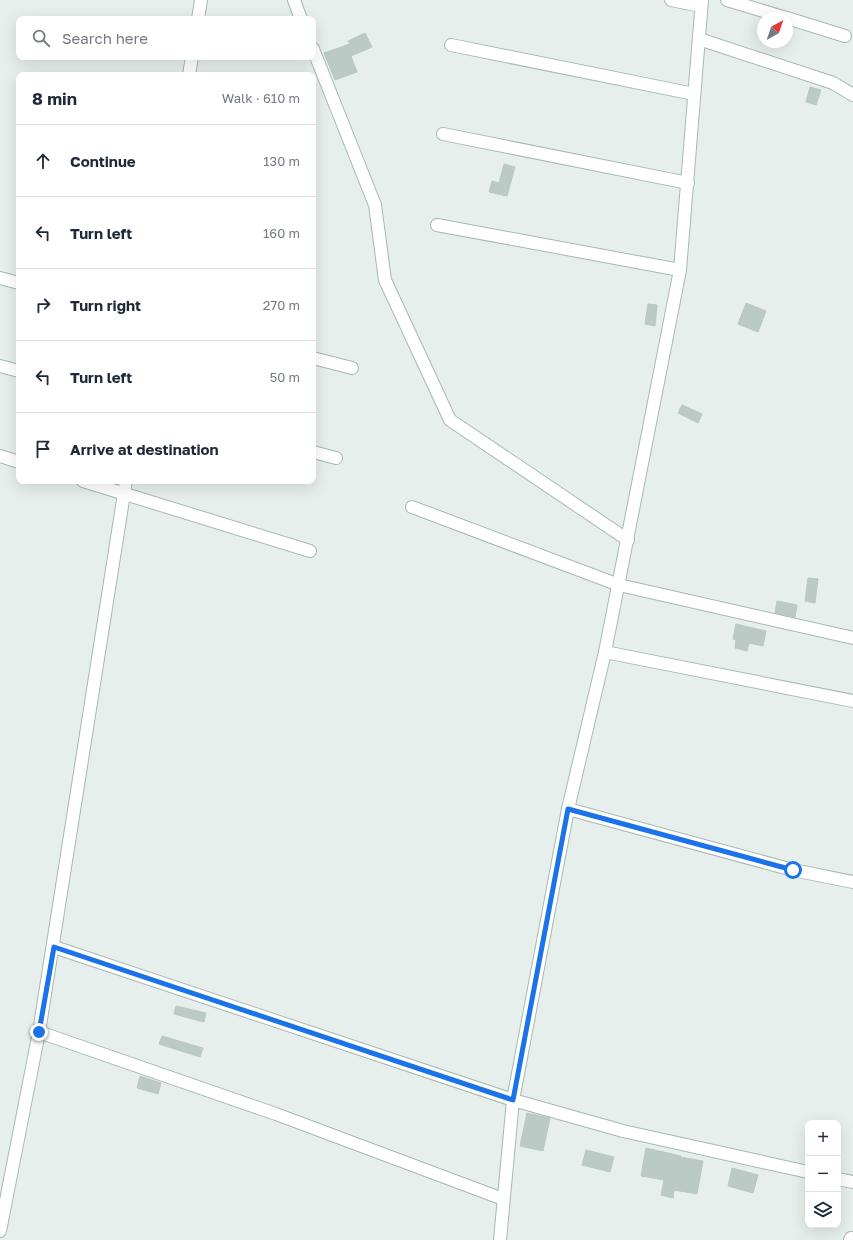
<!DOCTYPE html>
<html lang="en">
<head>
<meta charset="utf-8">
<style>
  :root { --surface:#fff; --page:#f6f6f7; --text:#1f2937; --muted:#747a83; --line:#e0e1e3 }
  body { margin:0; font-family:"Golos Text",sans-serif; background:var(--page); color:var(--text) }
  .controls { position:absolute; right:12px; bottom:12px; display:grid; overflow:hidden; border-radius:8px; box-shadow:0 4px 16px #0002 }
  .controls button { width:36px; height:36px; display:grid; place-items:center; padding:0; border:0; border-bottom:1px solid var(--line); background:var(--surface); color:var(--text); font:20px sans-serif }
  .compass { position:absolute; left:757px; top:12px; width:36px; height:36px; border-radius:50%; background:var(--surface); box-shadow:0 4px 16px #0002; rotate:40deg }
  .stop { position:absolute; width:12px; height:12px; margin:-9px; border:3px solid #1a73e8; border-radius:50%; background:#fff }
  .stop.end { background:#1a73e8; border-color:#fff; box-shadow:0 1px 4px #0008 }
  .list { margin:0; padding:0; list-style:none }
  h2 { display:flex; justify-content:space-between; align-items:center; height:52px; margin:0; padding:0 16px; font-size:17px }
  h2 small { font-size:13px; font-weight:400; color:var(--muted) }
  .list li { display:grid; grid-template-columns:26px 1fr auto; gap:12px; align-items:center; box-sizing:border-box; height:72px; padding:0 16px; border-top:1px solid var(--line) }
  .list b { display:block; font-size:15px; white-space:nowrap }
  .list em { font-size:13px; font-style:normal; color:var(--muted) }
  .icon { flex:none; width:22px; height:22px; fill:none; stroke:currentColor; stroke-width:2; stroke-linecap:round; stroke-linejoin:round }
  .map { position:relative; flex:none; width:853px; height:1240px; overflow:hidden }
  .search { position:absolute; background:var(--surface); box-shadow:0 4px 16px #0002; left:16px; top:16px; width:300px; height:44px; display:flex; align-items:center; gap:10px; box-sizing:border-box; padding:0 14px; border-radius:8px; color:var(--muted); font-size:15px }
  .panel { position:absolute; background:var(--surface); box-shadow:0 4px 16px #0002; left:16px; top:72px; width:300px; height:412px; border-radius:8px }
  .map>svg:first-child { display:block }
  .building { fill:#bbcac4; stroke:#b8c9c2 }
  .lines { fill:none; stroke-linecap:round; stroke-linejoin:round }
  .minor-casing { stroke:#a8b8b2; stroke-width:14 }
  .minor { stroke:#fff; stroke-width:12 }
  .route { stroke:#1a73e8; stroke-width:5 }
</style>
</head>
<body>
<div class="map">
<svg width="853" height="1240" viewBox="0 0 853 1240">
  <rect width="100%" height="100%" fill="#e6efeb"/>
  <g class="building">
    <polygon points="365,33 372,47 351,56 357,72 335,80 324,53 350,44 348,41"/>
    <polygon points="810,87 821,90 816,105 806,102"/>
    <polygon points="504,164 515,167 507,196 489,192 492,181 499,183"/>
    <polygon points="746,303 766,311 758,332 738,324"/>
    <polygon points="648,304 657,305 655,326 645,324"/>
    <polygon points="682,405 702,414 698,423 678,413"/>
    <polygon points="808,578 818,579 815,603 805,601"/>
    <polygon points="777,601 797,605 795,617 775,613"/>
    <polygon points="736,624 766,631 763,646 749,643 747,651 735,648 736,640 733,639"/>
    <polygon points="176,1006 206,1013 204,1022 174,1014"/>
    <polygon points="162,1036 203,1048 200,1057 159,1044"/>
    <polygon points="140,1076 161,1083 158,1094 137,1088"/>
    <polygon points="527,1113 550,1118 543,1151 520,1146"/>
    <polygon points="646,1148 681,1156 680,1157 703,1161 697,1194 674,1190 673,1198 661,1195 664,1180 641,1176"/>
    <polygon points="586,1150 614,1157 610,1172 582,1165"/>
    <polygon points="732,1168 758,1175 753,1193 728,1186"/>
  </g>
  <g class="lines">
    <defs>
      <g id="minor">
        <polyline points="294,0 301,19"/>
        <polyline points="671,0 701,6"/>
        <polyline points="727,0 786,18"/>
        <polyline points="787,18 845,36"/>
        <polyline points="198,19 201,0"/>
        <polyline points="699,39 833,83 853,95"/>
        <polyline points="451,45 694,94"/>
        <polyline points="313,49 375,205 385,280 450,420 628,540"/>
        <polyline points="189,75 192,57"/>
        <polyline points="443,134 688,183"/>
        <polyline points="437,225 680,270"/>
        <polyline points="0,278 19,283"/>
        <polyline points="313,358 352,368"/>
        <polyline points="0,366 19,371"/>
        <polyline points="313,452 336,458"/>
        <polyline points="0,456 19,462"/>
        <polyline points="83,481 310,551"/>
        <polyline points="412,507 619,585 853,638"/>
        <polyline points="605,652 853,701"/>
        <polyline points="568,809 793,870 853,882"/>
        <polyline points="54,947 513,1100 623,1131 808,1172"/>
        <polyline points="39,1032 276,1114 503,1199"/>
        <polyline points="838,1179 853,1182"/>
        <polyline points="0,1231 39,1032 126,481"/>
        <polyline points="500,1240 513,1100 568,809 605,652 680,270 702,0"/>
        <polyline points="850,1240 851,1238"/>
      </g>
    </defs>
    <use href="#minor" class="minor-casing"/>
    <use href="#minor" class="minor"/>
  </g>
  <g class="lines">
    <polyline class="route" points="39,1032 54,947 513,1100 568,809 793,870"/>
  </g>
</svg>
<div class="controls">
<button>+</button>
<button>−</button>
<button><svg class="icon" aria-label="layers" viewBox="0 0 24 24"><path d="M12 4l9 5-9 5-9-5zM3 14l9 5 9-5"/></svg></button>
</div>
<svg class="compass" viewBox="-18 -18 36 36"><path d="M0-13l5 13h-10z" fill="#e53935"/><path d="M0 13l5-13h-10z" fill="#747a83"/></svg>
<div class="stop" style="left:793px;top:870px"></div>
<div class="stop end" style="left:39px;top:1032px"></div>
<div class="search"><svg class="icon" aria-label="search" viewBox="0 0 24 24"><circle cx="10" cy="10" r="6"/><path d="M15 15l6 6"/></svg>Search here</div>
<section class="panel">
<h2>8 min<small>Walk · 610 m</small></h2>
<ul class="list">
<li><svg class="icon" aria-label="ahead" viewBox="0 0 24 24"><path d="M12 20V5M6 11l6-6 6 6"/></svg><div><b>Continue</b></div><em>130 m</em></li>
<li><svg class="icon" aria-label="left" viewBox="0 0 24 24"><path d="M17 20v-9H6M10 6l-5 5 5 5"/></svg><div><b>Turn left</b></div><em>160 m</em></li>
<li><svg class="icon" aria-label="right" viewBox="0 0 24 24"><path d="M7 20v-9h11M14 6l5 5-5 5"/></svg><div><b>Turn right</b></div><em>270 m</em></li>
<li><svg class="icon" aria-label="left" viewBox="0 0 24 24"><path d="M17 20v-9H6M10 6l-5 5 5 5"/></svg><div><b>Turn left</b></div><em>50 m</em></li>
<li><svg class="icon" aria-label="arrive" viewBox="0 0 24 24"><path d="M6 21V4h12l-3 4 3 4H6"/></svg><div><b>Arrive at destination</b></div></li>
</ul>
</section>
</div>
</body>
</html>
